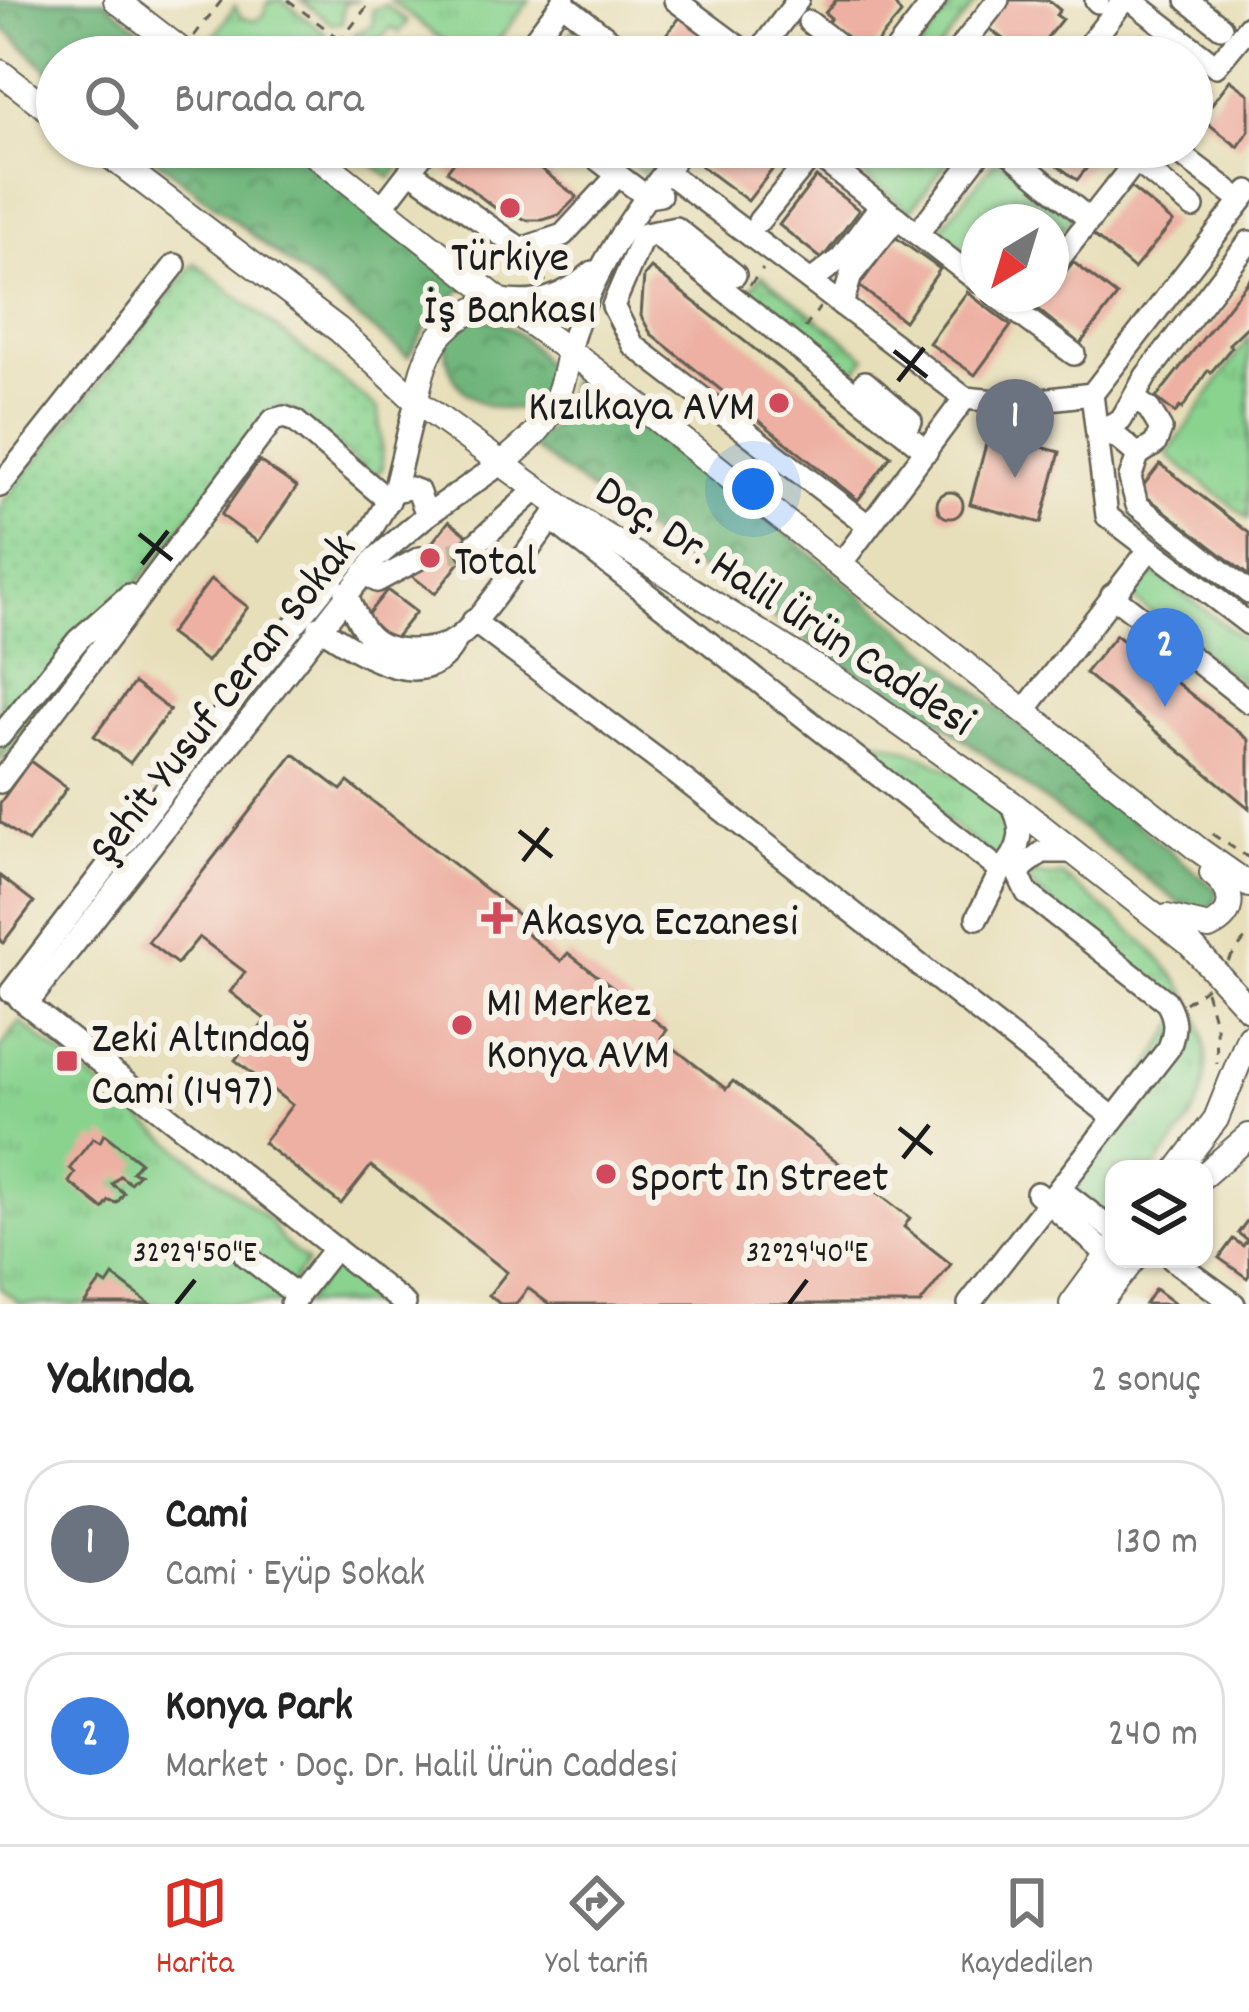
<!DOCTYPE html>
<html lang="tr">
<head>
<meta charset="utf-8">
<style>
  :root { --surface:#fff; --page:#f2f2f2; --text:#222; --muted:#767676; --line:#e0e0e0; --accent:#d93025 }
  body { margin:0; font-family:Dekko,sans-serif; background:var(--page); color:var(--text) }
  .controls { position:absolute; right:36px; bottom:36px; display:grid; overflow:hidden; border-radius:24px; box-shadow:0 3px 9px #0004 }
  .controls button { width:108px; height:108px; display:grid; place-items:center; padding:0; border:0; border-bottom:3px solid var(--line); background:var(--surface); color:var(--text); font:60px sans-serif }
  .compass { position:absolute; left:961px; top:204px; width:108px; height:108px; border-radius:50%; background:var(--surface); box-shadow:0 3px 9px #0004; rotate:218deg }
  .you { position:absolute; left:753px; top:489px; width:42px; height:42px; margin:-30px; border:9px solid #fff; border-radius:50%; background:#1a73e8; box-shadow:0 0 0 18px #1a73e833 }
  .badge { display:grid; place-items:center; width:78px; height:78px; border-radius:50%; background:var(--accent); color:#fff; font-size:39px; font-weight:700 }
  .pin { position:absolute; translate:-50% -99px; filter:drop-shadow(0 3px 6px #0008) }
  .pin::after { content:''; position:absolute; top:63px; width:42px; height:36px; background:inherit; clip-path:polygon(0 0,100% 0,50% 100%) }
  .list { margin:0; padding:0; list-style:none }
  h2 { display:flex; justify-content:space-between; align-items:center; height:156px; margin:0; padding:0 48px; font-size:51px }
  h2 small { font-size:39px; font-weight:400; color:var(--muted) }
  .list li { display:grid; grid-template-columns:78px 1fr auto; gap:36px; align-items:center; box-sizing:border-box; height:168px; margin:0 24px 24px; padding:0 24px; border:3px solid var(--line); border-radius:48px }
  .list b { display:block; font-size:45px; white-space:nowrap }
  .list p { margin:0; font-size:39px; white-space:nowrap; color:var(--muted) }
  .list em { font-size:39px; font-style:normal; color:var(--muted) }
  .icon { flex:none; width:66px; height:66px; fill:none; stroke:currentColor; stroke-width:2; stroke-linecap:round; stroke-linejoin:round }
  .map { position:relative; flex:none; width:1249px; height:1304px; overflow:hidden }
  .search { position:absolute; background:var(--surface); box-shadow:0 3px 9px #0004; left:36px; right:36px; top:36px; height:132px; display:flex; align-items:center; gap:30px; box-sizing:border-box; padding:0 42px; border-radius:66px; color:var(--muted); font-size:45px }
  .sheet { height:540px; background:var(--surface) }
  nav { display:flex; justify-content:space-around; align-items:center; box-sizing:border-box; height:168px; border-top:3px solid var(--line); background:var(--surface); font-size:33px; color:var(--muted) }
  nav a { display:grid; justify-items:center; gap:6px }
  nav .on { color:var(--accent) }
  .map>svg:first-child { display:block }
  .grass { fill:url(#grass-tufts); stroke:#527856; stroke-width:3 }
  .forest { fill:url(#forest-crowns); stroke:#45684b; stroke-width:3 }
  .park { fill:url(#park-dots); stroke:#527856; stroke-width:3 }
  .building { fill:#edb0a3 }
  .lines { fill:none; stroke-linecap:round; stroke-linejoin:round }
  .minor-tunnel { stroke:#beb89a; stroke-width:21; stroke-dasharray:21 10; stroke-linecap:butt }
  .minor-casing { stroke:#636053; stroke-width:26 }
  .major-casing { stroke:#636053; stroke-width:28 }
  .path { stroke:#636053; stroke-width:3; stroke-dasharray:9 9; stroke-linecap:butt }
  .minor { stroke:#fff; stroke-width:21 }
  .major { stroke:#fff; stroke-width:24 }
  .ticks { fill:none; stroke:#1c1c1c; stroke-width:4.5 }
  .poi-dot { fill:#d1495b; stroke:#f7f3e8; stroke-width:4.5 }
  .labels { text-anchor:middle; stroke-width:12; stroke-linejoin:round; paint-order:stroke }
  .poi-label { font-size:45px; fill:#1c1c1c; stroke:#f7f3e8; text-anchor:start }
  .street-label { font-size:45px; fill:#1c1c1c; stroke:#f7f3e8 }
  .ticks-label { font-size:30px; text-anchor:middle; fill:#1c1c1c; stroke:#f7f3e8; stroke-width:12; stroke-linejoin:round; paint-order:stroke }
</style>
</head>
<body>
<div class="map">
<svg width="1249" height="1304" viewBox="0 0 1249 1304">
  <defs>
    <pattern id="grass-tufts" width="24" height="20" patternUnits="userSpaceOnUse" patternTransform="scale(3)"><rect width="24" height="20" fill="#89d38f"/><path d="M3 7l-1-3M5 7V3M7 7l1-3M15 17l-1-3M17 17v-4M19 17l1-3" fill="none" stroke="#76b57b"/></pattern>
    <pattern id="forest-crowns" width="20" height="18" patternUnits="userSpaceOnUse" patternTransform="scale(3)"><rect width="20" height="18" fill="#6eb57a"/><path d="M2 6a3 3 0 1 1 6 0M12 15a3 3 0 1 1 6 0" fill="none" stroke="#5a9263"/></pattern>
    <pattern id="park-dots" width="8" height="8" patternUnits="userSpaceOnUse" patternTransform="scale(3)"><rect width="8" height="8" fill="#89d38f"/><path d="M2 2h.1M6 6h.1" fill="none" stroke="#76b57b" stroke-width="1.8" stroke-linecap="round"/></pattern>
  </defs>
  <rect width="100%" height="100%" fill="#f7f3e8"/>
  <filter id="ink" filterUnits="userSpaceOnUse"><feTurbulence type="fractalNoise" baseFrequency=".00833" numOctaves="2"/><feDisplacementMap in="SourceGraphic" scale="24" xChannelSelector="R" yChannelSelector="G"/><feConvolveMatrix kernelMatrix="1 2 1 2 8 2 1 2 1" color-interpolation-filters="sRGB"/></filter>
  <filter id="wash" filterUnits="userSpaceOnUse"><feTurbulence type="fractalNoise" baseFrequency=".004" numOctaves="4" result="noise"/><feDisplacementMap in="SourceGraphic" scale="48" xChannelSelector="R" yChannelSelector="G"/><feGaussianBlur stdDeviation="2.7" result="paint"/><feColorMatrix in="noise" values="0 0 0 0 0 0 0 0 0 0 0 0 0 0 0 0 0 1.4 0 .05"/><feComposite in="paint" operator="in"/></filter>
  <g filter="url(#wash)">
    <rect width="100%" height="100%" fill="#e7dfba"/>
    <g class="grass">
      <polygon points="282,0 325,33 325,43 307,52 307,57 237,57 213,38 235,6 241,17 254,21 264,15 268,2"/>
      <polygon points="301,0 359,0 344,2 342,23 332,24"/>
      <polygon points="390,0 530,0 485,57 464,57"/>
      <polygon points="956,0 978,0 933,57 901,57 909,48 916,52"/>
      <polygon points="386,5 407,22 399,33 391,27 380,40 357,43 354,34 373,25 372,10"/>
      <polygon points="580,21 626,57 553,57"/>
      <polygon points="350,147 415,147 390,178"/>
      <polygon points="611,147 664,147 644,173"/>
      <polygon points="835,147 959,147 910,211 832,152"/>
      <polygon points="997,158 1073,216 1051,244 1051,222 979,222 979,263 938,232"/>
      <polygon points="762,275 866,357 849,379 745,297"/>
      <polygon points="1249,337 1249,519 1167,455"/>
      <polygon points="1157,574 1249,644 1249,688 1129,595 1142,581"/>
      <path d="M838,726C858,739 872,739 893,745C931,755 1003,797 1015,835L1003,855L991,856L835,732Z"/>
      <path d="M1029,873L1049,877L1062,875C1129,930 1225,990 1203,1089C1197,1118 1171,1146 1154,1169H1114L1111,1213L1099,1214L1075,1189L1076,1178L1182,1015L1030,885Z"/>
      <polygon points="20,1022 269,1220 282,1241 307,1262 277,1304 20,1304 0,1288 0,1049"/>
      <polygon points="336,1264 384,1304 303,1304"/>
    </g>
    <g class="forest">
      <polygon points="0,0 103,0 176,57 57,57 57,79 0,24"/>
      <polygon points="140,147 291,147 467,285 434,313 408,357"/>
      <path d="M473,318C498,319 514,328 531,346C599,420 442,443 446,338Z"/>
      <polygon points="572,367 780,528 1218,891 1214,906 1200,914 1187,909 934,716 838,661 680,557 529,445 565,416"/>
    </g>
    <polygon class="park" points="195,263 378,409 383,467 375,477 292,410 274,407 0,761 0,506"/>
    <g id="blocks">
      <g class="building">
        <polygon points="836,0 892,0 901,14 871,50 865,46 862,50 827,23 831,18 825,13"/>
        <polygon points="1002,0 1048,0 1060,10 1056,15 1062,19 1033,55 1027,51 1023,55 989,28"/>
        <polygon points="681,16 723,49 717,57 667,57 655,48"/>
        <polygon points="1142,35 1169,57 1126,57"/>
        <polygon points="817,43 834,57 806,57"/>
        <polygon points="1230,80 1249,94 1249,131 1238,147 1201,118"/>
        <polygon points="465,147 513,147 577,197 559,215 543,220 527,220 495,208 447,171"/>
        <polygon points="716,147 776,147 785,153 748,201 701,166"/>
        <polygon points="1038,147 1104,147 1077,180 1036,150"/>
        <polygon points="816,177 859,210 822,259 779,225"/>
        <polygon points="1129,186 1173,222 1134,269 1091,233"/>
        <polygon points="895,237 940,269 904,321 859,286"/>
        <polygon points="1073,262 1117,296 1080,344 1036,308"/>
        <polygon points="651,268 891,456 858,500 651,334 641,316 644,276"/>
        <polygon points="1249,280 1249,325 1229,344 1232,347 1211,372 1208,370 1182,409 1180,407 1175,413 1156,398"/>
        <polygon points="967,292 1011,326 975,375 929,343"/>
        <polygon points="989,433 1060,452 1041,523 970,504"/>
        <polygon points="259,461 297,487 258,542 221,515"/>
        <polygon points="1160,464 1249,533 1249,576 1139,491"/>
        <circle cx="950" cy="505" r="13"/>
        <polygon points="449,521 476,542 435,594 408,573"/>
        <polygon points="211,579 248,607 207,662 169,634"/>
        <polygon points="387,590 416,612 392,642 363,620"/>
        <polygon points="1116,635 1249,740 1249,808 1085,673"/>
        <polygon points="134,683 170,710 130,763 94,736"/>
        <polygon points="294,754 341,790 348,782 525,920 519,928 561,961 568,953 667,1030 661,1038 726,1089 733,1081 910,1218 904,1227 951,1264 920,1304 549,1304 528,1288 516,1304 500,1304 489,1295 507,1272 371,1166 341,1204 263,1143 292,1105 235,1060 266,1020 230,992 245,972 199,937 177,964 148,942"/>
        <polygon points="30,761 67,788 28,842 0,822 0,803"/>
        <polygon points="0,876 34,902 3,943 0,941"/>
        <polygon points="104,1134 140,1162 132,1172 139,1174 130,1183 120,1176 112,1184 124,1193 117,1203 109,1201 103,1209 69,1182 75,1173 70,1168 93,1138 100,1142"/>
        <polygon points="1249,1218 1249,1275 1247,1278 1219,1258 1233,1239 1243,1246 1247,1240 1238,1233"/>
        <polygon points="113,1276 150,1304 84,1304 101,1281 107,1285"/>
        <polygon points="1155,1289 1175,1304 1145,1304"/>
      </g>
    </g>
  </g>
  <g filter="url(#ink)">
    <use href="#blocks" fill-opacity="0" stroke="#636053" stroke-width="3"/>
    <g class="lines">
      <polyline class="minor-tunnel" points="420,558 469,550"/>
      <defs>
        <g id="minor">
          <polyline points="675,0 752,57"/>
          <polyline points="1096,0 1098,2"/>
          <polyline points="1131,0 1216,66 1249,26"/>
          <polyline points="1187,0 1221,27"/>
          <polyline points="562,3 632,57"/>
          <polyline points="809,22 854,57"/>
          <polyline points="521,57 564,0"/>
          <polyline points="755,57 798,0"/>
          <polyline points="891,57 935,0"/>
          <polyline points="953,57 998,0"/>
          <polyline points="1080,57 1124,0"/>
          <polyline points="581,147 647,197 660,195"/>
          <polyline points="806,147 979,282"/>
          <polyline points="1171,147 1241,200"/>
          <polyline points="1007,151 1090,220"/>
          <polyline points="410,171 521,249 563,235 618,175"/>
          <polyline points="665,171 965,398 1016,403 1092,394 1249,191"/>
          <polyline points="382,207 428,147"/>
          <polyline points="759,221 819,147"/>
          <polyline points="653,233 641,241 613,306 633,345 869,526"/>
          <polyline points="653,233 927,451"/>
          <polyline points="645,234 676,228 735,275"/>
          <polyline points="917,234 984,147"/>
          <polyline points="1051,269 1136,161 1193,207"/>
          <polyline points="811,281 841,258 881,205"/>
          <polyline points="994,294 1017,312 1031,294"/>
          <path d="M499,300C539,306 562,298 593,272"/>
          <polyline points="842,305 851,275 897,218"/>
          <polyline points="1017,312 1074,354"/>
          <path d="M569,351C589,273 635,210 684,147"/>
          <polyline points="865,382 911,421"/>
          <polyline points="1092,394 1107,516 1249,624"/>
          <polyline points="1135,399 1149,409 1161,429 1155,444 1138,455"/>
          <polyline points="1097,431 1121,420 1146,376 1249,242"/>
          <polyline points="1097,431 1118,438 1138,455 1130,478 1137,505 1249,593"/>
          <polyline points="0,486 175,265"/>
          <polyline points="394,491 410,488 418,491 427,515"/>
          <polyline points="469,550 537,489"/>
          <polyline points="840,565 965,398"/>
          <polyline points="364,572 377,581 420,558"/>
          <path d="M346,592C360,627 369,650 410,650C425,650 444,647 456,639C480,624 531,545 551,519L1001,871C1022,849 1026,828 1010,802"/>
          <polyline points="1112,595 1249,702"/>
          <polyline points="473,621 674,772 1114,1118"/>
          <path d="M319,627C358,652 426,700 456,640"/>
          <polyline points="1024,711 1149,550"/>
          <polyline points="0,736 78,640 129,595"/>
          <polyline points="0,782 273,420 284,417 295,421 389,501"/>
          <polyline points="977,918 1001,871"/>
          <polyline points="11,992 244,687 371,530 394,491 416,401"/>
          <polyline points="20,999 405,1304"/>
          <polyline points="27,1004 376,558 427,515 502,463"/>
          <polyline points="1061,1190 1114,1231"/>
          <polyline points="1037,1193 1108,1255"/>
          <polyline points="245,1255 298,1296"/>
          <polyline points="1172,1259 1234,1304"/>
          <polyline points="291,1304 335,1248"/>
          <path d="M969,1304L1169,1048C1176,1029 1176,1018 1166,1001L1027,893L1019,876L1023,867L1042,852H1073"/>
        </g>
        <g id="major">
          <polyline points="116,0 190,57"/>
          <polyline points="0,72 57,116"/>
          <polyline points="98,147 339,330 416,401 574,516 861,696 1010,802 1189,943 1249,1009"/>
          <polyline points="305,147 499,300 592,368 1199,850 1249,885"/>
          <path d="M416,401C425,344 443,318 499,300"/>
          <path d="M502,463C546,429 560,407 569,351"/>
          <path d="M1167,917L1209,927C1238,914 1234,890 1212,873"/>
          <polyline points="1178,1169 1216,1119 1249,1037"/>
          <polyline points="1204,1175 1249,1136"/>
          <polyline points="1072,1304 1114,1247"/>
          <polyline points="1098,1304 1134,1259"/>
        </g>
      </defs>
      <use href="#minor" class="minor-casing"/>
      <use href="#major" class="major-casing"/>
      <g class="path">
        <polyline points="288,0 362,56"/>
        <polyline points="194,36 222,0"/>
        <polyline points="362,56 405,49 405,57"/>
        <polyline points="328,57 372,0"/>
        <polyline points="544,261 545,282"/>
        <polyline points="750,285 763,269"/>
        <polyline points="805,328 820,307"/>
        <polyline points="1212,834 1249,858"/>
        <polyline points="1228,961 1249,934"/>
        <polyline points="1206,991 1216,1027 1217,1064"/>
        <polyline points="1185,1003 1207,987"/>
      </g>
      <use href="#minor" class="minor"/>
      <use href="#major" class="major"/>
    </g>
  </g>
  <path class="ticks" d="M894,351L927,377M898,381L924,348M139,534L172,560M142,564L168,531M519,831L552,857M523,861L548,828M899,1128L932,1154M903,1158L929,1125M176,1304L195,1280M789,1304L807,1280"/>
  <g class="poi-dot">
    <circle cx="510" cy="208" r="12"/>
    <circle cx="779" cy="403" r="12"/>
    <circle cx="430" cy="558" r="12"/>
    <path d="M491 900h12v12h12v12h-12v12h-12v-12h-12v-12h12z"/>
    <circle cx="462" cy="1025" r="12"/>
    <rect x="55" y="1049" width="24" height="24" rx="6"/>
    <circle cx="606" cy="1174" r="12"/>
  </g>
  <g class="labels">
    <g class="poi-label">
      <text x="510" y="270" text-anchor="middle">Türkiye<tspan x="510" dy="52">İş Bankası</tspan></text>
      <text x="755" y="419" text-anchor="end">Kızılkaya AVM</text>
      <text x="454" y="574">Total</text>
      <text x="521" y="934">Akasya Eczanesi</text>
      <text x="486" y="1015">M1 Merkez<tspan x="486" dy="52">Konya AVM</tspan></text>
      <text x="91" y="1051">Zeki Altındağ<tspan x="91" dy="52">Cami (1497)</tspan></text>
      <text x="630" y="1190">Sport In Street</text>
    </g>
    <g class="street-label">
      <text transform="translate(787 603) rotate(33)" y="16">Doç. Dr. Halil Ürün Caddesi</text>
      <text transform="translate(220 696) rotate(-52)" y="16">Şehit Yusuf Ceran Sokak</text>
    </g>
  </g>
  <g class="ticks-label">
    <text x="195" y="1261">32°29'50"E</text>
    <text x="807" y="1261">32°29'40"E</text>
  </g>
</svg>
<div class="controls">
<button><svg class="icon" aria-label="layers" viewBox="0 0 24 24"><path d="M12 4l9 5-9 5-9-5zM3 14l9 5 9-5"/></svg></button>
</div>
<svg class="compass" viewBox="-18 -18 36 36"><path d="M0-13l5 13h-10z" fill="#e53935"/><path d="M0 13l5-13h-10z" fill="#767676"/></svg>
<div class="you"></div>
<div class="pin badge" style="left:1015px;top:478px;background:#6b7280">1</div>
<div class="pin badge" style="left:1165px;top:707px;background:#3f7fe0">2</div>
<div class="search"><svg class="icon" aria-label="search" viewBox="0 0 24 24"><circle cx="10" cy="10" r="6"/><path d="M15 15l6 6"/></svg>Burada ara</div>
</div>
<section class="sheet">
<h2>Yakında<small>2 sonuç</small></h2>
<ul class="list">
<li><span class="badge" style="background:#6b7280">1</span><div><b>Cami</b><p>Cami · Eyüp Sokak</p></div><em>130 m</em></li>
<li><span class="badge" style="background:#3f7fe0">2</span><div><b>Konya Park</b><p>Market · Doç. Dr. Halil Ürün Caddesi</p></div><em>240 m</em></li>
</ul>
</section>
<nav>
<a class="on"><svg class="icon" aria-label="map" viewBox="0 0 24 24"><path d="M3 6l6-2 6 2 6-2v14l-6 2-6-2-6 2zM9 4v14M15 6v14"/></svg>Harita</a>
<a><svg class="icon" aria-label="directions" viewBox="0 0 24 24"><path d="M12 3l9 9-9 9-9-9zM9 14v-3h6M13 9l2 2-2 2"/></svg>Yol tarifi</a>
<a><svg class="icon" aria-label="saved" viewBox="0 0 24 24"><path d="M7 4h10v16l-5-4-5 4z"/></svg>Kaydedilen</a>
</nav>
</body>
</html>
